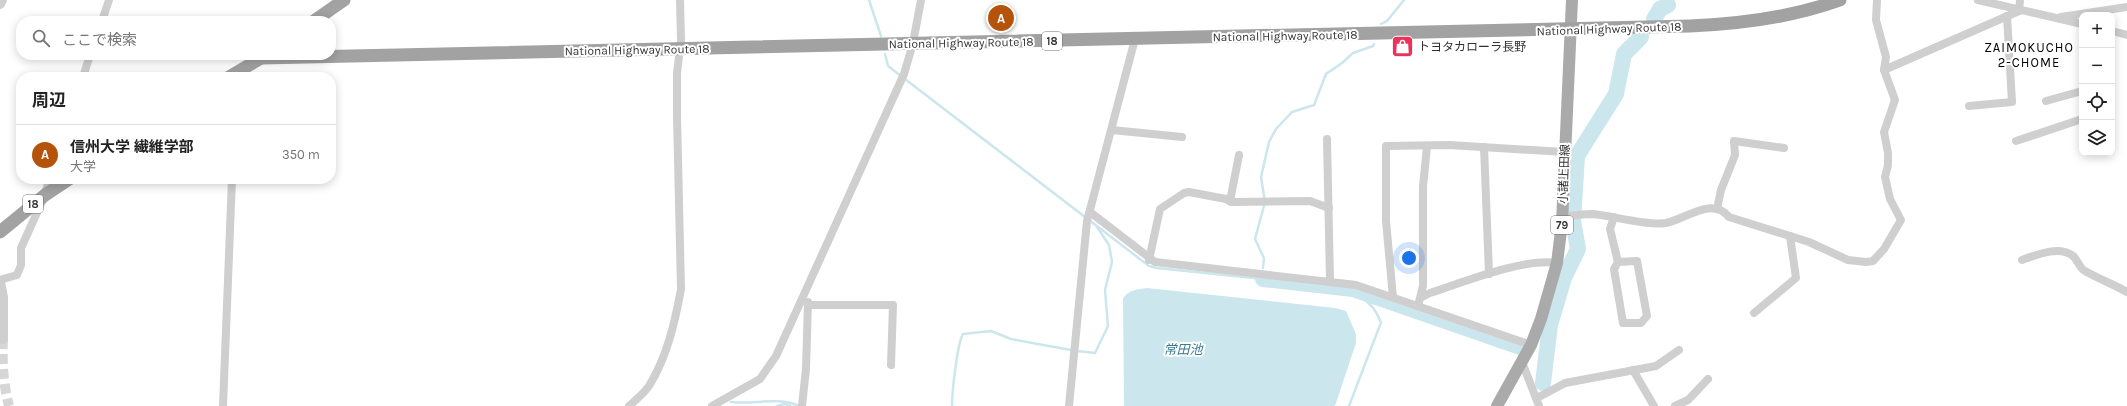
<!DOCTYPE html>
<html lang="ja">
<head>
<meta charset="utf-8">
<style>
  :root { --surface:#fff; --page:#f6f6f6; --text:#222; --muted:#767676; --line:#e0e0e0; --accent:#b45309 }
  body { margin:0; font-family:Karla,"Noto Sans JP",sans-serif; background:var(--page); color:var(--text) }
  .controls { position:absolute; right:12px; top:12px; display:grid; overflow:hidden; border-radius:8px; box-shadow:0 2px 10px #0003 }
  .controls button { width:36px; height:36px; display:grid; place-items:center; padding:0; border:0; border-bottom:1px solid var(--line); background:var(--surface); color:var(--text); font:20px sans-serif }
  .you { position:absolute; left:1409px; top:258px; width:14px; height:14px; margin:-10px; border:3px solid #fff; border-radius:50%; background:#1a73e8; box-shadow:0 0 0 6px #1a73e833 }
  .badge { display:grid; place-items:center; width:26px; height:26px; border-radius:50%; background:var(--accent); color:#fff; font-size:13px; font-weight:700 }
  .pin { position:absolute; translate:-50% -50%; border:2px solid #fff; box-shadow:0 1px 4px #0006 }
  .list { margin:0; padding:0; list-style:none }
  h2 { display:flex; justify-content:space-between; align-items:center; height:52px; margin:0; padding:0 16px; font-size:17px }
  h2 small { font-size:13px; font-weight:400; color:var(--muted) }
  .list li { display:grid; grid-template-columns:26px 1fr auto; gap:12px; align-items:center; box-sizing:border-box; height:60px; padding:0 16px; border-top:1px solid var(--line) }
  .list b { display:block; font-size:15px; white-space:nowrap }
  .list p { margin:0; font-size:13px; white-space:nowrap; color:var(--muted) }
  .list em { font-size:13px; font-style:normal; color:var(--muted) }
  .icon { flex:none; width:22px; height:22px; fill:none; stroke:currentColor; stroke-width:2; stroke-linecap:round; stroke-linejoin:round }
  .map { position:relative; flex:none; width:2127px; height:406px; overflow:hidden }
  .search { position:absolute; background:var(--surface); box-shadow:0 2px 10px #0003; left:16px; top:16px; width:320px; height:44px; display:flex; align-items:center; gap:10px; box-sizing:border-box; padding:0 14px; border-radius:16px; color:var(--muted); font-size:15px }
  .panel { position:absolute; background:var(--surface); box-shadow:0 2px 10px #0003; left:16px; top:72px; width:320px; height:112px; border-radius:16px }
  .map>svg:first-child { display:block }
  .water { fill:#cce6ee }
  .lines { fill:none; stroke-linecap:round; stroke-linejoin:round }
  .stream { stroke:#cce6ee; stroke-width:2.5 }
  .river { stroke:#cce6ee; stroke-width:16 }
  .tertiary-tunnel { stroke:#d6d6d6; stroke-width:10; stroke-dasharray:10 5; stroke-linecap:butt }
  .minor { stroke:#cfcfcf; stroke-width:8 }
  .tertiary { stroke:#cfcfcf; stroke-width:10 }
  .primary { stroke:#aaa; stroke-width:12 }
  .trunk { stroke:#a2a2a2; stroke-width:13 }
  .labels { text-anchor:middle; stroke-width:4; stroke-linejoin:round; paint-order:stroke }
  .shield { fill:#fff; stroke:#707070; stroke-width:1 }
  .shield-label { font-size:11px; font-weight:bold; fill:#323232 }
  .street-label { font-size:12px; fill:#323232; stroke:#fff }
  .poi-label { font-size:12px; fill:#323232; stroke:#fff; text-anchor:start }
  .neighbourhood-label { font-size:13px; letter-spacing:1px; fill:#000; stroke:#fff }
  .water-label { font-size:13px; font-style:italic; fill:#3a7b91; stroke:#fff }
</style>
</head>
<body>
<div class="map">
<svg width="2127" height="406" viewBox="0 0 2127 406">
  <rect width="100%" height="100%" fill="#fff"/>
  <path class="water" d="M1147,288L1335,308L1346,311L1356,334V343L1335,406H1124L1123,299C1127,290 1139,289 1147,288Z"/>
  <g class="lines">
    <g class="stream">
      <polyline points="869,0 881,36"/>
      <polyline points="1381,24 1387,21 1404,0"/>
      <polyline points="885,54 888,66 1149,266 1157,268 1263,279"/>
      <polyline points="1263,268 1264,258 1255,239 1265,202 1261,177 1269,142 1276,129 1292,112 1314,105 1326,74 1342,63 1353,53 1373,46 1374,44"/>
      <path d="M1341,288C1360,297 1373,300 1381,323"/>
      <polyline points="1077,351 1095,353 1108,326 1105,290 1112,262 1109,245 1097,227"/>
      <path d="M731,402C753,405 778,396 799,406"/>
      <polyline points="777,406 785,404 790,406"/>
      <path d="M952,406C952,393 957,344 963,334L991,331L1011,339L1071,350"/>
      <polyline points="1349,406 1380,325"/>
    </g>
    <g class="river">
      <polyline points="1654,19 1660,9 1668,5"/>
      <polyline points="1263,279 1353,289 1523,348"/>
      <polyline points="1543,383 1550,325 1564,278 1578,249 1573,221 1577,156 1616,94 1624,54 1641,37"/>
    </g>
    <path class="tertiary-tunnel" d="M3,339C2,362 3,383 9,406"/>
    <g class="minor">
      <polyline points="1978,0 2082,24"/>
      <polyline points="2019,11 2020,0"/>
      <polyline points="2061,17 2127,7"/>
      <polyline points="102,21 109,0"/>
      <polyline points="2112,31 2127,35"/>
      <polyline points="1884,70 2019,11"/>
      <polyline points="83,77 90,55"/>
      <polyline points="2046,101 2082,91"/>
      <polyline points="1969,106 2012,102 2007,16"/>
      <polyline points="1112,130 1182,137"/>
      <polyline points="1327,139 1330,281"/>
      <polyline points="2016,141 2082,119"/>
      <polyline points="1484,147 1489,274"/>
      <polyline points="1230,201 1239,155"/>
      <polyline points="1717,209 1721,190 1735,155 1734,141 1784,148"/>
      <polyline points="1090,212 1155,262 1356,285 1531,345"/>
      <path d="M1563,216C1572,216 1583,214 1593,214C1613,216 1648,226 1666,223C1686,219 1712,196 1729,217L1809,242L1848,260L1866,262L1873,261L1884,249L1901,220L1890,199L1885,177L1888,165V153L1884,132L1895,100L1884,70L1886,57L1876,20L1877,0"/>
      <polyline points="1614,217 1610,229 1618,262 1614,269 1623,323 1641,323 1647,316 1637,261 1618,262"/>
      <polyline points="1149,260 1160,209 1184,193 1189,192 1226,199 1231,202 1310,201 1329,208"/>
      <path d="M2022,260C2036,255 2059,245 2073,256C2078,260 2079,268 2085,271C2099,279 2113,284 2127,292"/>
      <polyline points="0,280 17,275 21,265 21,248 45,195 49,179"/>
      <polyline points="1393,297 1386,221 1386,146 1449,145 1565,152"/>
      <path d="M1422,297L1430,293C1464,282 1523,258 1557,263"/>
      <polyline points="810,305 893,305 891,365"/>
      <polyline points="1418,306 1423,286 1423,186 1427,147"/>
      <polyline points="1754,313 1796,278 1790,236"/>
      <polyline points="1522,362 1539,406"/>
      <polyline points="1633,370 1654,406"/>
      <polyline points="1537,398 1565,383 1656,366 1679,350"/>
      <polyline points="223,406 232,179"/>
      <path d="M629,406C636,400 644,393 649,386C667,357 675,322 681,289L677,116V73L681,40L680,0"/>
      <polyline points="712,406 760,379 776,356 904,74 913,43 921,0"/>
      <polyline points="802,406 806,369 808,302"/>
      <polyline points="1069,406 1087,221 1135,39"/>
      <polyline points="1675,406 1688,400 1708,379"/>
    </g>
    <g class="tertiary">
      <polyline points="0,4 2,0"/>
      <polyline points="0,282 3,297 3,339"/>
    </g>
    <polyline class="primary" points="1497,406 1531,345 1541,319 1557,263 1562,223 1572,0"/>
    <g class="trunk">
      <polyline points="314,21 344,0"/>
      <path d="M261,58L1690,26C1740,24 1793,17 1840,0"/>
      <polyline points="229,77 266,55"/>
      <polyline points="0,232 45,195 69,179"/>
    </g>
  </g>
  <defs>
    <symbol id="shop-square" viewBox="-11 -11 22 22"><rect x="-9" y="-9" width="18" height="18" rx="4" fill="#eb325a" stroke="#fff"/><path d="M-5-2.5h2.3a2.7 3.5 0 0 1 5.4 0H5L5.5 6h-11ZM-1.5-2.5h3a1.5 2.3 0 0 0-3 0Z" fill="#fff"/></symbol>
  </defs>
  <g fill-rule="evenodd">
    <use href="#shop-square" x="1390" y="34" width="25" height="25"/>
  </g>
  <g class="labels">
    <g class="shield">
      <rect x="1042" y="32" width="20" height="18" rx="3"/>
      <rect x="23" y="195" width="20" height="18" rx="3"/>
      <rect x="1551" y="216" width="22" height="18" rx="3"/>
    </g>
    <g class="shield-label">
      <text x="1052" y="45">18</text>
      <text x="33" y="208">18</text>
      <text x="1562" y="229">79</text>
    </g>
    <g class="street-label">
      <text transform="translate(1609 29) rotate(-2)" y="4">National Highway Route 18</text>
      <text transform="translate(1285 36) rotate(-1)" y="4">National Highway Route 18</text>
      <text transform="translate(961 43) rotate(-1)" y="4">National Highway Route 18</text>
      <text transform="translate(637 50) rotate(-1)" y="4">National Highway Route 18</text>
      <text transform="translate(1564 174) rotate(-88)" y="4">小諸上田線</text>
    </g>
    <g class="poi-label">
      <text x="1418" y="51">トヨタカローラ長野</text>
    </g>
    <g class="neighbourhood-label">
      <text x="2029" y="52">ZAIMOKUCHO<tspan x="2029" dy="15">2-CHOME</tspan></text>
    </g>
    <g class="water-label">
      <text x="1183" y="354">常田池</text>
    </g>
  </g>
</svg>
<div class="controls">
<button>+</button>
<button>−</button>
<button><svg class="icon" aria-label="locate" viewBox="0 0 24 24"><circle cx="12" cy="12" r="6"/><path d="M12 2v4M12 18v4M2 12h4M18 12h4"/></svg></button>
<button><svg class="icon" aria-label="layers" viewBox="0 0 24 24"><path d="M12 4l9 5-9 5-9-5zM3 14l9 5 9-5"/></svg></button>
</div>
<div class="you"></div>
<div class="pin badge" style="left:1001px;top:18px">A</div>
<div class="search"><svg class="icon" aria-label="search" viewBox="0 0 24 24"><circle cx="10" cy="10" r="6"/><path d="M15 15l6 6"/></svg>ここで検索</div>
<section class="panel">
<h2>周辺<small></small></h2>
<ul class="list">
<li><span class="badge">A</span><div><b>信州大学 繊維学部</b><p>大学</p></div><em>350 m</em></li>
</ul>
</section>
</div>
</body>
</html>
